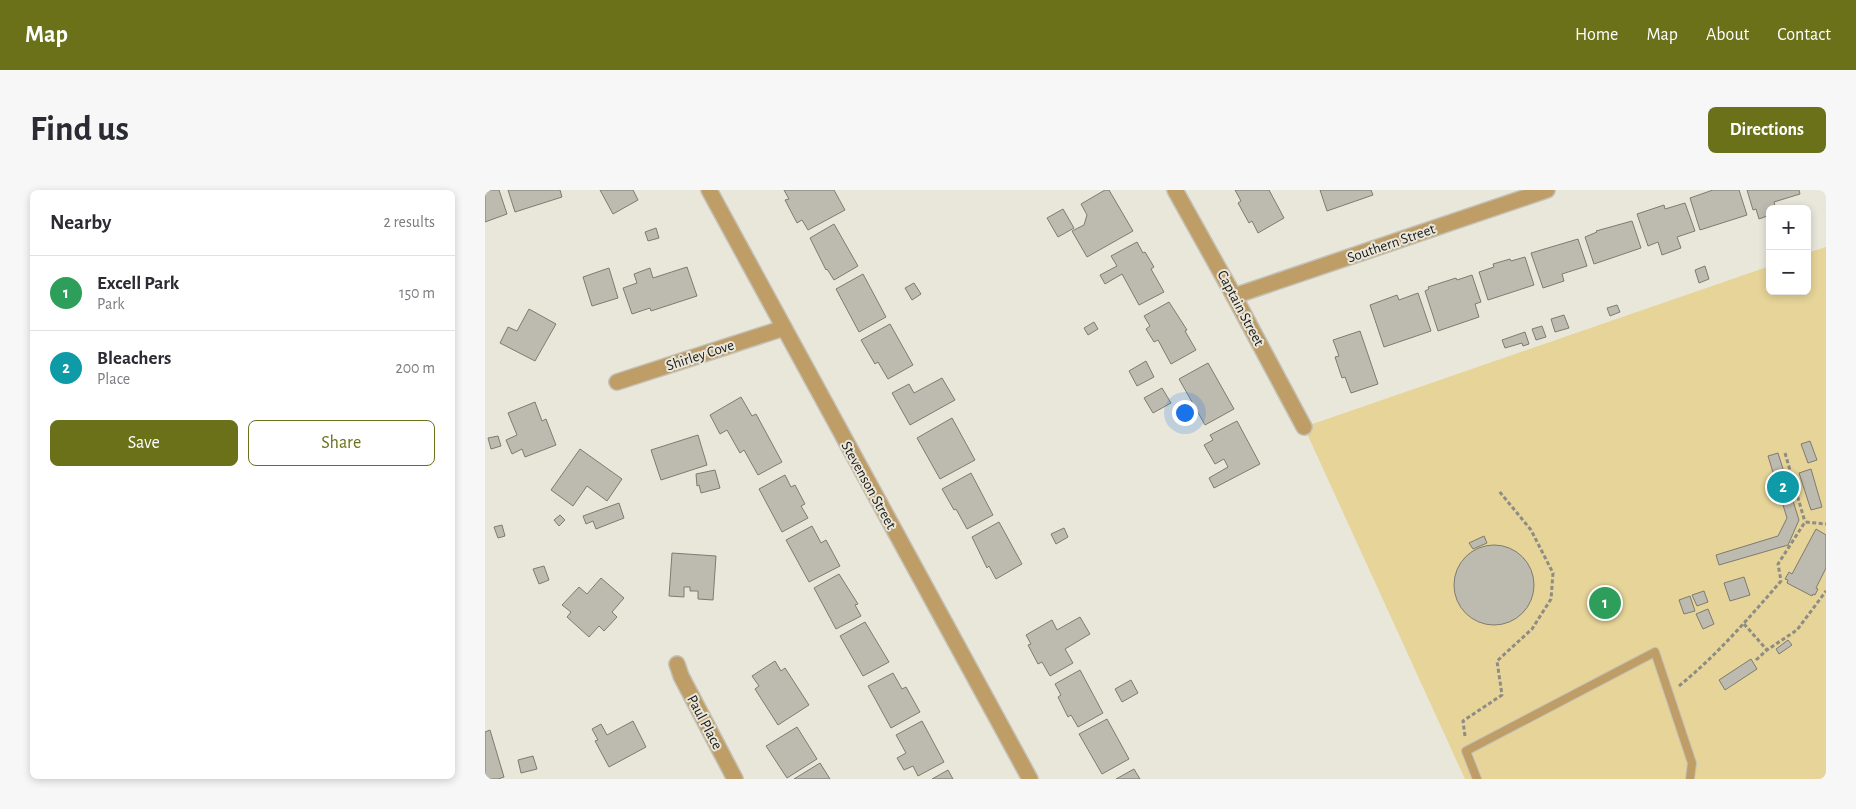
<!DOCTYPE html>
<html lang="en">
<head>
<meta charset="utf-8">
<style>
  :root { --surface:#fff; --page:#f7f7f7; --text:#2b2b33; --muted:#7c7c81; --line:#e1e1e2; --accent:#6a7119 }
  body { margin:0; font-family:"Alegreya Sans",sans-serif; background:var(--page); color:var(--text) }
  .controls { position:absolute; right:15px; top:15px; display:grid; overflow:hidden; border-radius:8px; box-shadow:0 2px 8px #0003 }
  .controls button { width:45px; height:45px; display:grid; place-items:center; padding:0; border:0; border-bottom:1px solid var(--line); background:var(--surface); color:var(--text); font:25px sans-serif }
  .you { position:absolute; left:699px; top:222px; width:18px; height:18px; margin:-12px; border:4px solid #fff; border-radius:50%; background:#1a73e8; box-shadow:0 0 0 8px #1a73e833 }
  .badge { display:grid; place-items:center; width:32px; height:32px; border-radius:50%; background:var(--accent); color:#fff; font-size:16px; font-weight:700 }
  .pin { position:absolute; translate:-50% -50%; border:2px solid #fff; box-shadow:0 1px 5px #0006 }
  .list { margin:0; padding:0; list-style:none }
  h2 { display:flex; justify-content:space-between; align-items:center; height:65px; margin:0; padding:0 20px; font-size:21px }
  h2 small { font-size:16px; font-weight:400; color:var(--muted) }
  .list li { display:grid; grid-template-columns:32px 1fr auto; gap:15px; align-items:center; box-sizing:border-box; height:75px; padding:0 20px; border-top:1px solid var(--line) }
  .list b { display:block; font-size:19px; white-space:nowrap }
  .list p { margin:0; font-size:16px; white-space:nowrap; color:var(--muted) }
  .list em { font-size:16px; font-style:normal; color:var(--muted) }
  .actions { display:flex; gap:10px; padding:15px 20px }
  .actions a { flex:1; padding:11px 0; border:1px solid var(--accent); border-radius:8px; text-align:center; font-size:18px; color:var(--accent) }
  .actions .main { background:var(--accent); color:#fff }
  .map { position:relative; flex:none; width:1341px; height:589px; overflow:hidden; border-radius:8px }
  header { display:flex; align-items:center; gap:30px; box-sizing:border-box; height:70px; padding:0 25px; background:var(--accent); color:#fff }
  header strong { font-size:24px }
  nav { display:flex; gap:28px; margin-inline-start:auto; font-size:18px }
  .intro { display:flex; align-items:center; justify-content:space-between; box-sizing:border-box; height:120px; padding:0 30px }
  h1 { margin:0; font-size:35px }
  .button { padding:12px 22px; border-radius:8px; background:var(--accent); color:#fff; font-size:18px; font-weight:700 }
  main { display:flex; gap:30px; padding:0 30px }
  aside { flex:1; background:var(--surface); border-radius:8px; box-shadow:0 2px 8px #0003 }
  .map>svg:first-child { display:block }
  .green { fill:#e6d498 }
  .building { fill:#bdbaaf; stroke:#7e7b70 }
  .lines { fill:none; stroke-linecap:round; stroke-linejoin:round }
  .service-casing { stroke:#c4c1b7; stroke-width:10 }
  .minor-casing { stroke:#c4c1b7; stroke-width:18 }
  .path { stroke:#8e8c84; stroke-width:3; stroke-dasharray:4 2.5; stroke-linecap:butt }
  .service { stroke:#bf9d67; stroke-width:8 }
  .minor { stroke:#bf9d67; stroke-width:15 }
  .labels { text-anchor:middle; stroke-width:4; stroke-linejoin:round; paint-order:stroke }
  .street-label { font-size:15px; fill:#1a1915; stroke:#e9e6da }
</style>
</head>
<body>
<header>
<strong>Map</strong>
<nav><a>Home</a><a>Map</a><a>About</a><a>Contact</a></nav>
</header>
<div class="intro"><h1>Find us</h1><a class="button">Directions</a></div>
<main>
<aside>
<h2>Nearby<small>2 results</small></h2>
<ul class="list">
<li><span class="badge" style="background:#2e9e5b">1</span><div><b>Excell Park</b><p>Park</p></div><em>150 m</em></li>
<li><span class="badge" style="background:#0f9aa8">2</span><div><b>Bleachers</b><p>Place</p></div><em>200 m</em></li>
</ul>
<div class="actions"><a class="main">Save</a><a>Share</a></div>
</aside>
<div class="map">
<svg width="1341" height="589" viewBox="0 0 1341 589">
  <rect width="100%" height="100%" fill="#e9e6da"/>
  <polygon class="green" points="1341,57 1341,589 980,589 819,237 1285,76 1285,101 1322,101 1322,63"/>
  <g class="building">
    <polygon points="0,0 14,0 22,24 0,32"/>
    <polygon points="23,0 75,0 77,7 30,22"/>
    <polygon points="115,0 148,0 153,10 128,24"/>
    <polygon points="299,0 349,0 360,20 323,40 317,30 312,33 300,10 304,9"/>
    <polygon points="620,0 624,0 648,41 602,67 587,41 599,35 602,25 596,14"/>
    <polygon points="750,0 784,0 799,28 773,43 767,31 764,33 753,13 756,11"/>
    <polygon points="835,0 886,0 888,5 842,21"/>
    <polygon points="1228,0 1254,0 1262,25 1215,40 1205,8"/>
    <polygon points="1262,0 1314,0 1315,4 1289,12 1291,19 1285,19 1285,25 1274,29 1271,19 1268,20"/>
    <polygon points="1200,13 1210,41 1192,47 1196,58 1177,65 1173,52 1163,56 1152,24 1179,15 1180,19"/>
    <polygon points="578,19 589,38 573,47 562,28"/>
    <polygon points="1147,31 1156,58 1109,74 1100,47 1112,42 1111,41"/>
    <polygon points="349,34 373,76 349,90 342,79 341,80 325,48"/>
    <polygon points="171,38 174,48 163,51 160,42"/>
    <polygon points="1093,49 1102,76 1077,84 1079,91 1058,98 1046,63"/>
    <polygon points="652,52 658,63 660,62 669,77 666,79 679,102 654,115 637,84 620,94 615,85 632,76 626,66"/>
    <polygon points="1040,67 1049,95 1003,110 994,82 1009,77 1008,74 1025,69 1026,71"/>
    <polygon points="1220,76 1224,89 1214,93 1210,80"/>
    <polygon points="202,77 212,106 166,121 165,118 147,124 138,98 152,93 149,84 165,78 168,88"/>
    <polygon points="124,78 133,108 107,116 98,87"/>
    <polygon points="378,84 401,127 374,142 351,99"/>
    <polygon points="987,85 996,112 990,114 994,127 953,141 940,101 944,99 943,97 971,88 972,90"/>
    <polygon points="429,93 436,104 427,110 420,98"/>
    <polygon points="933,103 946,141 899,157 885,115 912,105 914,110"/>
    <polygon points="684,112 702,140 700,141 711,160 686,174 673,150 669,152 661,139 665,136 659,126"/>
    <polygon points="1132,115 1135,122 1125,126 1122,118"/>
    <polygon points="44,119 71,134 50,171 15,153 23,137 32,141"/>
    <polygon points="1079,125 1084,138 1070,142 1066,129"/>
    <polygon points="609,132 613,139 603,145 599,138"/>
    <polygon points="405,134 428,175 403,189 393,172 390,174 376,150"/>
    <polygon points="1057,136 1061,147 1051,150 1047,139"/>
    <polygon points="875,141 893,194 866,203 860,187 857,188 850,167 854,166 848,150"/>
    <polygon points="1040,142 1044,154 1038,156 1037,153 1020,158 1017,150"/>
    <polygon points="661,171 669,187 652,196 644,181"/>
    <polygon points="723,173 749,219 720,235 694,189"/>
    <polygon points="457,188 470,210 425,235 407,203 424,194 429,203"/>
    <polygon points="677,198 686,213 668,223 659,208"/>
    <polygon points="256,207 267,226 271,224 297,272 273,285 259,260 255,263 242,240 235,244 225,225"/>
    <polygon points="50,212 57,231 61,229 71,255 40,267 37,259 27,264 21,250 32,245 23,223"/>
    <polygon points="467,228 490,270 455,289 432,248"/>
    <polygon points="752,231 775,274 729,298 724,288 743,277 739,269 730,274 719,255 728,250 725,245"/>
    <polygon points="213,245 222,275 176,290 166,260"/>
    <polygon points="13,246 16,256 6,259 3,248"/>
    <polygon points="1325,251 1332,270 1323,273 1316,254"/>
    <polygon points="95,259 137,289 122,311 102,296 88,316 66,300"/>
    <polygon points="1293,263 1314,330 1303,355 1234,375 1231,365 1293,346 1302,328 1283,266"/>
    <polygon points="1326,279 1337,317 1326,320 1314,283"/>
    <polygon points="230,280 235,298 216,303 214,295 212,296 211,284"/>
    <polygon points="486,283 508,325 482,339 471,319 469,320 457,299"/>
    <polygon points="300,285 306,297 310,295 320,314 316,316 323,328 297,342 274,299"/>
    <polygon points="134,313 139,328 111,339 108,331 101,334 98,326"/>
    <polygon points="75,325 80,330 74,336 69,330"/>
    <polygon points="514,332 537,374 511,389 504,376 502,378 487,347"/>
    <polygon points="17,335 20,346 13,348 9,337"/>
    <polygon points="327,336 336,353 341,350 355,376 324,392 301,350"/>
    <polygon points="579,338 583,347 571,354 566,344"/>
    <polygon points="1331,339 1341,345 1341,378 1331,398 1333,399 1330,405 1328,404 1327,406 1302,393 1303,390 1300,389 1304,382 1307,384"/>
    <polygon points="999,346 1002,353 988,359 984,353"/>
    <circle cx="1009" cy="395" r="40"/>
    <polygon points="187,363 231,366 228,410 213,409 213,401 205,401 205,397 199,397 199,407 184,406"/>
    <polygon points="59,376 64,390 54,394 48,379"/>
    <polygon points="354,384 373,414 370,415 376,426 351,439 329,398"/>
    <polygon points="1259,387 1265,405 1245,411 1239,393"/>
    <polygon points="116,388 139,408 127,422 132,427 119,441 114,436 104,447 82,427 86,422 77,415 94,397 102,404"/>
    <polygon points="1219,401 1223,412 1212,416 1207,405"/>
    <polygon points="1205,406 1210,421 1199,424 1194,410"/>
    <polygon points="1223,419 1229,434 1218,439 1211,424"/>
    <polygon points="595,427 605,444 580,459 588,473 565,486 557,472 553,474 543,455 546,454 541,445 567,430 572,440"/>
    <polygon points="380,432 404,472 378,486 355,446"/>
    <polygon points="1303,450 1307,455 1294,464 1291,459"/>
    <polygon points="1266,469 1272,479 1240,500 1234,490"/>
    <polygon points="290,471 296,481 300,478 324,515 293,535 270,499 274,496 267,486"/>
    <polygon points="595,480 618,523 593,537 586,525 583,527 573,507 576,505 570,494"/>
    <polygon points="408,483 417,499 421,497 435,522 406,538 383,496"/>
    <polygon points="646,490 653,503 637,512 630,499"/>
    <polygon points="622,529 644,569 617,584 594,544"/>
    <polygon points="148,531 161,557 124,577 110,551 113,550 107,539 116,534 122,545"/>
    <polygon points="437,531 459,572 433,586 428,576 419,580 412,568 421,563 411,545"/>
    <polygon points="312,537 332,569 302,588 281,556"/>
    <polygon points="5,540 19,587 13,589 0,589 0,542"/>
    <polygon points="48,566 52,579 36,583 33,570"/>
    <polygon points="335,573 345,589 309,589"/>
    <polygon points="649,579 655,589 631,589"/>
    <polygon points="463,580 468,589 447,589"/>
  </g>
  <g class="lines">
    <defs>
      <polyline id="service" points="992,589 981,561 1170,462 1207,573 1205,589"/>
      <g id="minor">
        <polyline points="224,0 545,589"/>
        <polyline points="690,0 749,106 819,237"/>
        <polyline points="749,106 1062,0"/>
        <polyline points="132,192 299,138"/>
        <polyline points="192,474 196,486 250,589"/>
      </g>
    </defs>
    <use href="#service" class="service-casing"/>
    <use href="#minor" class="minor-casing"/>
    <g class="path">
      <polyline points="1300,263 1320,332"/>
      <polyline points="1259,434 1282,460"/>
      <polyline points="1271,470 1282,460 1312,440 1341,401"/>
      <path d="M1194,496C1232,465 1264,428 1296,391L1293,374L1320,332L1341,334"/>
      <polyline points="980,546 978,531 1017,505 1012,471 1047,439 1066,409 1068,383 1046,340 1014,301"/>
    </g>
    <use href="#service" class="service"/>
    <use href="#minor" class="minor"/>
  </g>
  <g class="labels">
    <g class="street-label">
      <text transform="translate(906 53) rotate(-19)" y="5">Southern Street</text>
      <text transform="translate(756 118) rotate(62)" y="5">Captain Street</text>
      <text transform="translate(215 165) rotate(-18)" y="5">Shirley Cove</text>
      <text transform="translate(384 295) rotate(61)" y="5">Stevenson Street</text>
      <text transform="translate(220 532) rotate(62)" y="5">Paul Place</text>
    </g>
  </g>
</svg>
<div class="controls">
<button>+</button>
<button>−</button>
</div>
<div class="you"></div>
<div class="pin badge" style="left:1120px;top:413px;background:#2e9e5b">1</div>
<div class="pin badge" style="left:1298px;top:297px;background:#0f9aa8">2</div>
</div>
</main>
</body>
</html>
